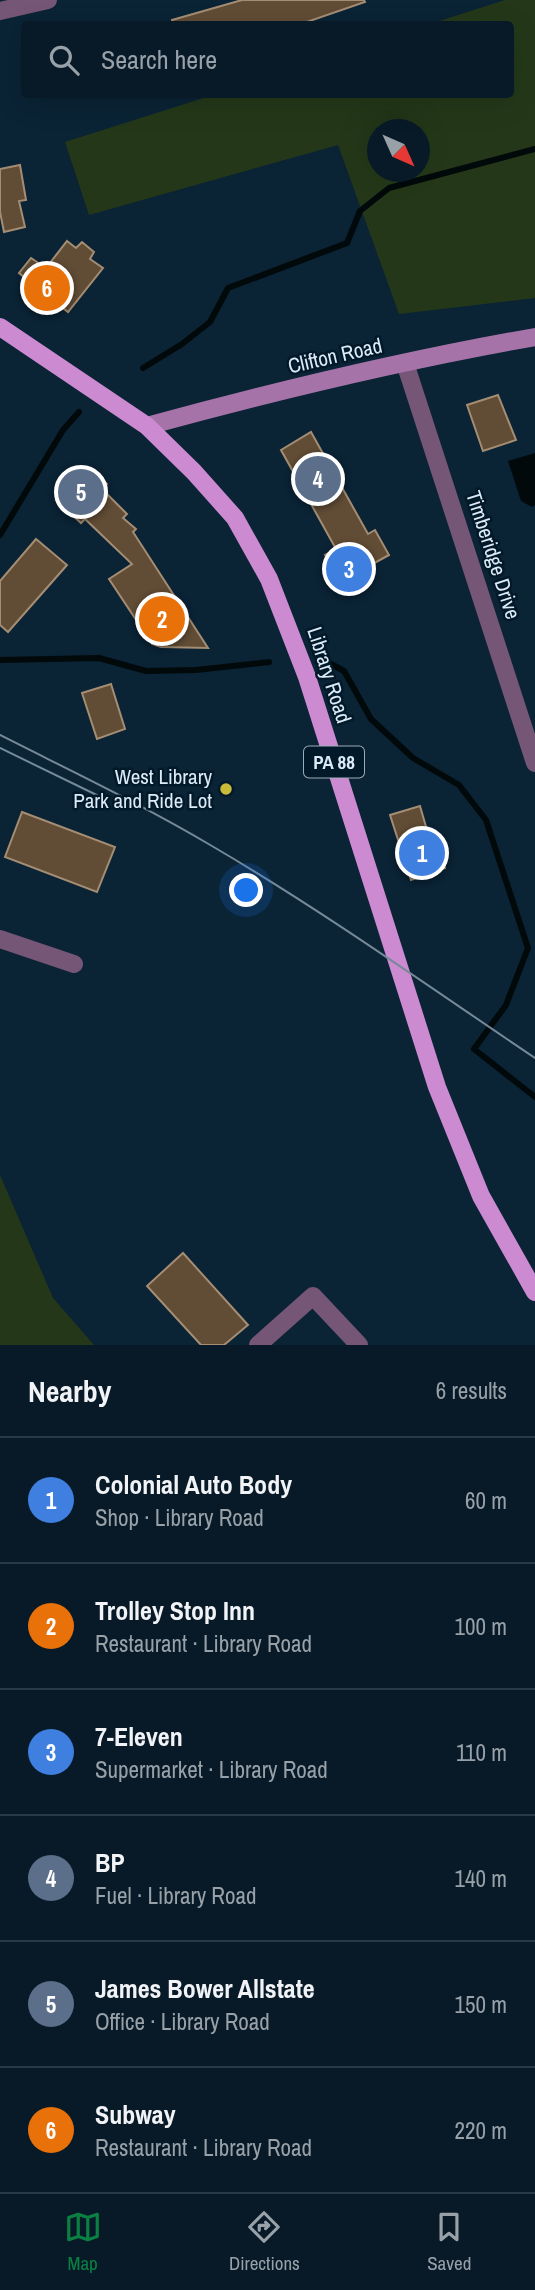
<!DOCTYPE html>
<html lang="en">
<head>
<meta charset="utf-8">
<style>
  :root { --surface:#081a28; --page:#112330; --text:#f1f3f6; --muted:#98a1a8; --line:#293845; --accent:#0b8043 }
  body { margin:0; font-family:"Archivo Narrow",sans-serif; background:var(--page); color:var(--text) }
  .compass { position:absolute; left:367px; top:119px; width:63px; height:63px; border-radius:50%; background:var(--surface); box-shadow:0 7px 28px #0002; rotate:135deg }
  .you { position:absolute; left:247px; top:891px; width:24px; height:24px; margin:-18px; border:5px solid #fff; border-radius:50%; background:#1a73e8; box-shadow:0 0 0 10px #1a73e833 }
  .badge { display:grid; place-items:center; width:46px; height:46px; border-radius:50%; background:var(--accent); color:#fff; font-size:23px; font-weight:700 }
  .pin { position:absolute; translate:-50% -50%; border:4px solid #fff; box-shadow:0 2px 7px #0006 }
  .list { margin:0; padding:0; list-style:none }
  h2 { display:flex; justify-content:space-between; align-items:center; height:91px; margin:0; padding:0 28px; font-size:30px }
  h2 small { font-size:23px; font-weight:400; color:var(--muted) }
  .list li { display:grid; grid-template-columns:46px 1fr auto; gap:21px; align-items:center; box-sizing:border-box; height:126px; padding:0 28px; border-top:2px solid var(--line) }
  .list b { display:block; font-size:26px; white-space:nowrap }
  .list p { margin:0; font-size:23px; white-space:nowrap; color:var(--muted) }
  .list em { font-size:23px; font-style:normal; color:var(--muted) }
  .icon { flex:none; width:38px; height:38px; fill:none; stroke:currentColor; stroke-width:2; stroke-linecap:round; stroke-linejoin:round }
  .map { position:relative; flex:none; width:535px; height:1345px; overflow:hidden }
  .search { position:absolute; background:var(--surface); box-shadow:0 7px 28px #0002; left:21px; right:21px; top:21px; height:77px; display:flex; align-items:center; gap:18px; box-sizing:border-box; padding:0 24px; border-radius:7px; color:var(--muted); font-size:26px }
  .sheet { height:847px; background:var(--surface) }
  nav { display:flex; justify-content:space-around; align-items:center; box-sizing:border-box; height:98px; border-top:2px solid var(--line); background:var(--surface); font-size:19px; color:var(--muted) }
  nav a { display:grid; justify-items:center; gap:4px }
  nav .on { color:var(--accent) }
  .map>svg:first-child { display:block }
  .green { fill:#243819; fill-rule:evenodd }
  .water { fill:#02090a }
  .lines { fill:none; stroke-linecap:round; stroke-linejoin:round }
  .stream { stroke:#02090a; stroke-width:6 }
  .building { fill:#614c35; stroke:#a48d73; stroke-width:2 }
  .street { stroke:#755677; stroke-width:18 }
  .secondary { stroke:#a673a9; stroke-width:18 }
  .primary { stroke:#cc8ad0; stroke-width:18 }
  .tram { stroke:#758998; stroke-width:2 }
  .poi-dot { fill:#caba39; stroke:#02192a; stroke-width:2.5 }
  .labels { text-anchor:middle; stroke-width:5; stroke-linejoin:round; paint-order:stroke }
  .shield { fill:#02192a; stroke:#9bacba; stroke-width:2 }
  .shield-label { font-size:19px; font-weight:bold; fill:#dcebf7 }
  .street-label { font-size:21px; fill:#dcebf7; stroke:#02192a }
  .poi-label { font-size:21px; fill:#dcebf7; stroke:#02192a; text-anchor:end }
</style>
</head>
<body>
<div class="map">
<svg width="535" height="1345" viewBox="0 0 535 1345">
  <rect width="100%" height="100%" fill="#0a2335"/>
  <g class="green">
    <path d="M505,0H535V298L399,314L338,145L89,215L65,142L213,95L510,94V24H430ZM378,130H420V172H378Z"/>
    <polygon points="0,1175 53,1298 94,1345 0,1345"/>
  </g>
  <polygon class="water" points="535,453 535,505 532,507 521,501 508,461"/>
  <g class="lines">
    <g class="stream">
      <polyline points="143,368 182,344 210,322 228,288 347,243 360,211 389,188 535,149"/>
      <polyline points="0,535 63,430 79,412"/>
      <polyline points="0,660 99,658 146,671 196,670 269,662"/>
      <polyline points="331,664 344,671 371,719 413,758 459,785 486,820 528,948 506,1005 474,1049 535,1097"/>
    </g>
  </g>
  <g class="building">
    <polygon points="242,0 364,0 365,2 301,24 173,24 172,20"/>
    <polygon points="20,165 26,200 19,201 25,227 4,232 0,212 0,169"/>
    <polygon points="67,241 76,248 82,242 94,252 90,259 103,268 68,312 19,273 31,258 46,268"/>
    <polygon points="498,395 516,440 483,451 467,405"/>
    <polygon points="311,432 368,534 375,530 389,555 340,582 325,555 336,549 281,450"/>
    <polygon points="88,467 107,484 102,489 127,514 123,518 136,529 133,532 208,648 161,647 152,644 109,579 132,564 85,519 81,523 56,500"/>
    <polygon points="36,539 67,565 8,632 0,625 0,581"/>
    <polygon points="111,684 125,729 97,739 82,693"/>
    <polygon points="420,806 429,837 436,835 445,868 411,880 390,815"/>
    <polygon points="22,812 115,847 97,892 5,857"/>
    <polygon points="183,1253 248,1325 224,1345 201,1345 147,1286"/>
  </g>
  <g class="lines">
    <g class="street">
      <polyline points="0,11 48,0"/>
      <polyline points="405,363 535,763"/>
      <polyline points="0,939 74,964"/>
      <polyline points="258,1345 313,1296 359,1345"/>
    </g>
    <path class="secondary" d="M147,426C275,391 404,360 535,337"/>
    <polyline class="primary" points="0,327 147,426 194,472 235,518 269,579 307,677 437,1087 481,1196 535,1292"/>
    <g class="tram">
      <path d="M0,735C71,771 143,805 212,846C323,911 428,986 535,1058"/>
      <polyline points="0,748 107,800"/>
    </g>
  </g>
  <circle class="poi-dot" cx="226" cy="789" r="7"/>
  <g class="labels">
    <rect class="shield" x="304" y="746.5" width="60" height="31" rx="5"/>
    <g class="shield-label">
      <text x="334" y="769">PA 88</text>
    </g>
    <g class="street-label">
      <text transform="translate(335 356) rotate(-13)" y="7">Clifton Road</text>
      <text transform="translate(493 555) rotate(72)" y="7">Timberidge Drive</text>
      <text transform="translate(329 675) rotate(72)" y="7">Library Road</text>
    </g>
    <g class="poi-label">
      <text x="212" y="784">West Library<tspan x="212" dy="24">Park and Ride Lot</tspan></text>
    </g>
  </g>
</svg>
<svg class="compass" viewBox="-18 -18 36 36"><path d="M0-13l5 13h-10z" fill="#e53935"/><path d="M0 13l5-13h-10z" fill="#98a1a8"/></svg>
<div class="you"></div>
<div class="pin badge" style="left:422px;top:853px;background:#3f7fe0">1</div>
<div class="pin badge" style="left:162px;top:619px;background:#e8710a">2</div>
<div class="pin badge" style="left:349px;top:569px;background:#3f7fe0">3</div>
<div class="pin badge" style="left:318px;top:479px;background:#5c6f8a">4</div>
<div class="pin badge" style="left:81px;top:492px;background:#5c6f8a">5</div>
<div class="pin badge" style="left:47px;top:288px;background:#e8710a">6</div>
<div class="search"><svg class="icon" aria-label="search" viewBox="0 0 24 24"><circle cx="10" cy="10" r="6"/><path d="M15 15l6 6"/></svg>Search here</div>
</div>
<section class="sheet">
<h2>Nearby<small>6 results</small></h2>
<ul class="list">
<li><span class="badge" style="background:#3f7fe0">1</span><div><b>Colonial Auto Body</b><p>Shop · Library Road</p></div><em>60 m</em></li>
<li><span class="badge" style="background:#e8710a">2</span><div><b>Trolley Stop Inn</b><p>Restaurant · Library Road</p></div><em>100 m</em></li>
<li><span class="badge" style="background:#3f7fe0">3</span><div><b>7-Eleven</b><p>Supermarket · Library Road</p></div><em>110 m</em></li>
<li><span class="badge" style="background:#5c6f8a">4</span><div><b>BP</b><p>Fuel · Library Road</p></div><em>140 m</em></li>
<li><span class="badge" style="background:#5c6f8a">5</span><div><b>James Bower Allstate</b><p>Office · Library Road</p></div><em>150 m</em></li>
<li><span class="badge" style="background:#e8710a">6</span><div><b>Subway</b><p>Restaurant · Library Road</p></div><em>220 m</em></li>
</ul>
</section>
<nav>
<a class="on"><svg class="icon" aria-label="map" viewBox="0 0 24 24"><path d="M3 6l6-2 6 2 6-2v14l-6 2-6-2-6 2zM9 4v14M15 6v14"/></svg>Map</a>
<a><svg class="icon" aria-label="directions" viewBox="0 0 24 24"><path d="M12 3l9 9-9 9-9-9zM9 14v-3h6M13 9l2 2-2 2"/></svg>Directions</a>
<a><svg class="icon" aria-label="saved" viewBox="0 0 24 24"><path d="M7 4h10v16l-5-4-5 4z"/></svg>Saved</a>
</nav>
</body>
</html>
